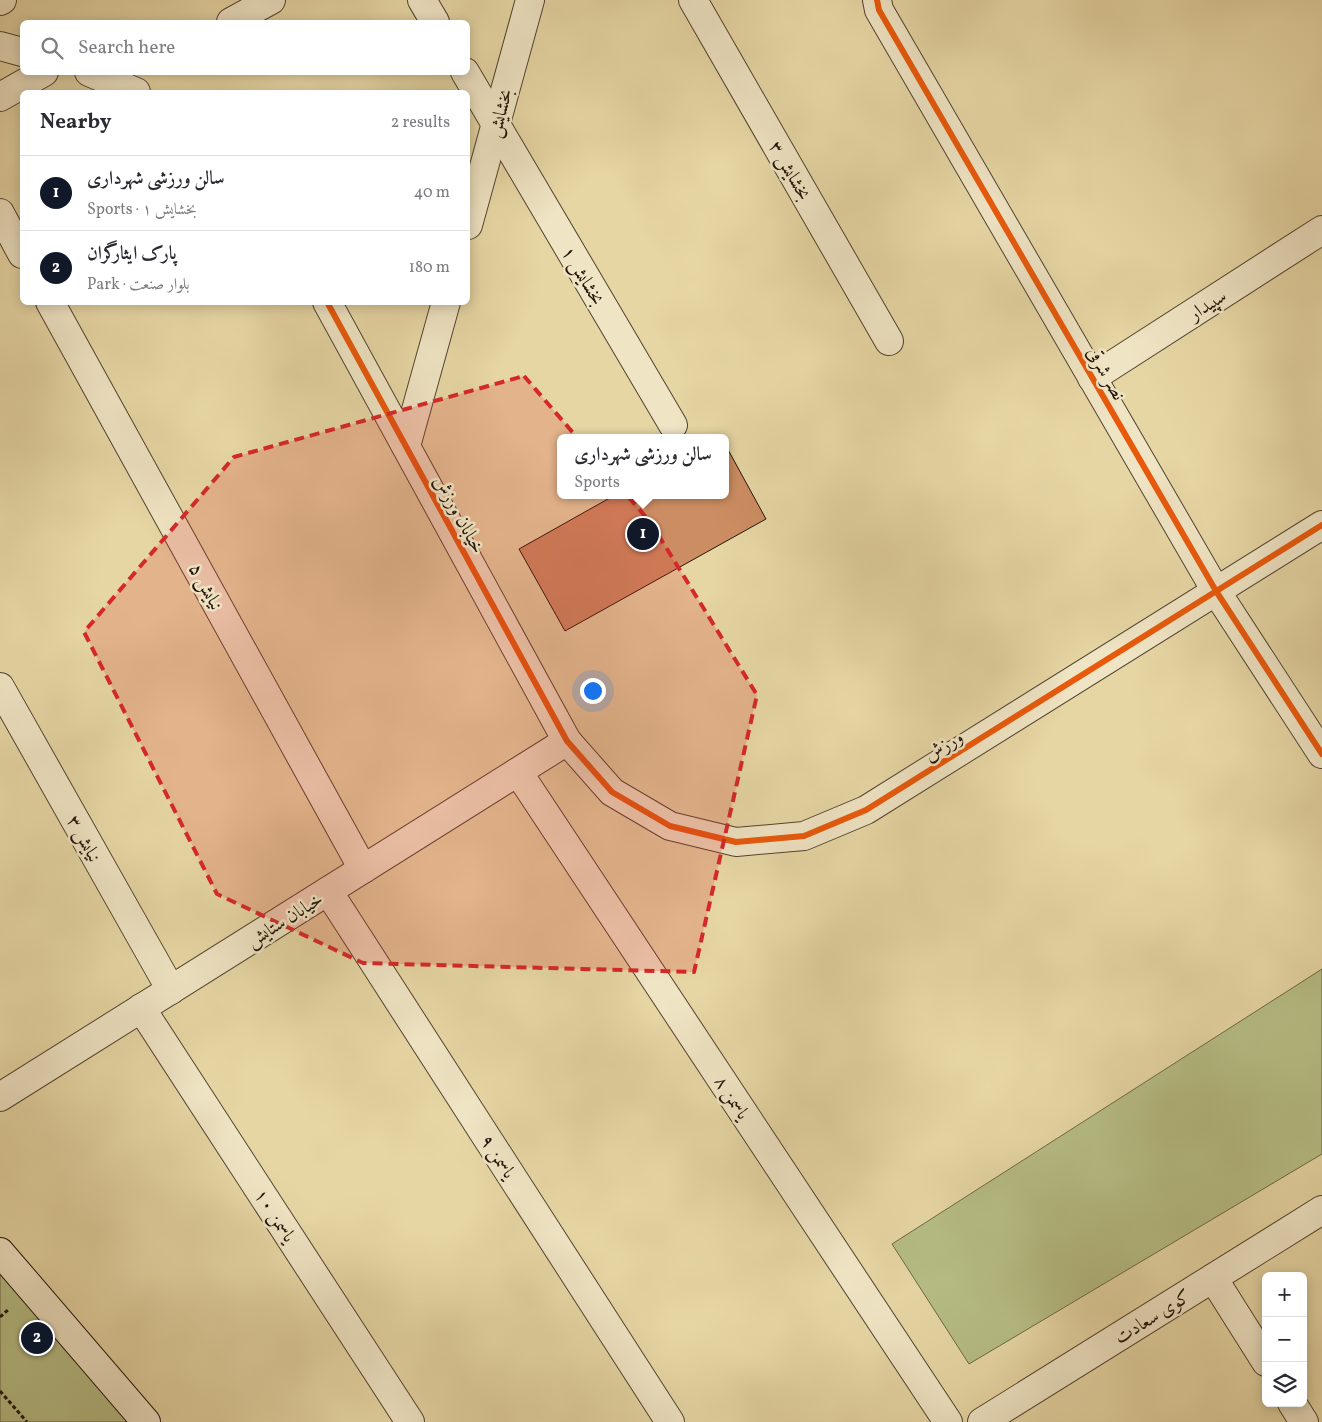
<!DOCTYPE html>
<html lang="en">
<head>
<meta charset="utf-8">
<style>
  :root { --surface:#fff; --page:#f7f7f7; --text:#2b2b33; --muted:#7c7c81; --line:#e1e1e2; --accent:#111827 }
  body { margin:0; font-family:Vollkorn,Amiri,serif; background:var(--page); color:var(--text) }
  .controls { position:absolute; right:15px; bottom:15px; display:grid; overflow:hidden; border-radius:8px; box-shadow:0 2px 12px #0003 }
  .controls button { width:45px; height:45px; display:grid; place-items:center; padding:0; border:0; border-bottom:1px solid var(--line); background:var(--surface); color:var(--text); font:25px sans-serif }
  .you { position:absolute; left:592px; top:690px; width:18px; height:18px; margin:-12px; border:4px solid #fff; border-radius:50%; background:#1a73e8; box-shadow:0 0 0 8px #1a73e833 }
  .badge { display:grid; place-items:center; width:32px; height:32px; border-radius:50%; background:var(--accent); color:#fff; font-size:16px; font-weight:700 }
  .pin { position:absolute; translate:-50% -50%; border:2px solid #fff; box-shadow:0 1px 5px #0006 }
  .popup { position:absolute; left:557px; top:434px; width:172px; height:65px; box-sizing:border-box; display:grid; place-content:center; border-radius:8px; background:var(--surface); filter:drop-shadow(0 1px 4px #0005); font-size:16px; white-space:nowrap; color:var(--muted) }
  .popup b { font-size:19px; color:var(--text) }
  .popup::after { content:''; position:absolute; left:50%; top:100%; margin-left:-10px; border:10px solid transparent; border-top-color:var(--surface) }
  .list { margin:0; padding:0; list-style:none }
  h2 { display:flex; justify-content:space-between; align-items:center; height:65px; margin:0; padding:0 20px; font-size:21px }
  h2 small { font-size:16px; font-weight:400; color:var(--muted) }
  .list li { display:grid; grid-template-columns:32px 1fr auto; gap:15px; align-items:center; box-sizing:border-box; height:75px; padding:0 20px; border-top:1px solid var(--line) }
  .list b { display:block; font-size:19px; white-space:nowrap }
  .list p { margin:0; font-size:16px; white-space:nowrap; color:var(--muted) }
  .list em { font-size:16px; font-style:normal; color:var(--muted) }
  .icon { flex:none; width:28px; height:28px; fill:none; stroke:currentColor; stroke-width:2; stroke-linecap:round; stroke-linejoin:round }
  .map { position:relative; flex:none; width:1322px; height:1422px; overflow:hidden }
  .search { position:absolute; background:var(--surface); box-shadow:0 2px 12px #0003; left:20px; top:20px; width:450px; height:55px; display:flex; align-items:center; gap:12px; box-sizing:border-box; padding:0 18px; border-radius:8px; color:var(--muted); font-size:19px }
  .panel { position:absolute; background:var(--surface); box-shadow:0 2px 12px #0003; left:20px; top:90px; width:450px; height:215px; border-radius:8px }
  .map>svg:first-child { display:block }
  .green { fill:#b6bd85; stroke:#6c6846 }
  .building { fill:#cd8d62; stroke:#221208 }
  .lines { fill:none; stroke-linecap:round; stroke-linejoin:round }
  .minor-casing { stroke:#53432f; stroke-width:30 }
  .tertiary-casing { stroke:#53432f; stroke-width:30 }
  .secondary-casing { stroke:#221208; stroke-width:30 }
  .path { stroke:#221208; stroke-width:3; stroke-dasharray:4 2.5; stroke-linecap:butt }
  .minor { stroke:#efe4c4; stroke-width:28 }
  .tertiary { stroke:#efe4c4; stroke-width:28 }
  .secondary { stroke:#efe4c4; stroke-width:28 }
  .cycleway-casing { stroke:#efe4c4; stroke-width:9 }
  .cycleway { stroke:#e8590c; stroke-width:6 }
  .marked { fill:#d62828; fill-opacity:0.2; stroke:#d62828; stroke-width:4; stroke-dasharray:10 6; stroke-linejoin:round }
  .labels { text-anchor:middle; stroke-width:5; stroke-linejoin:round; paint-order:stroke }
  .street-label { font-size:19px; fill:#221208; stroke:#efe4c4 }
</style>
</head>
<body>
<div class="map">
<svg width="1322" height="1422" viewBox="0 0 1322 1422">
  <rect width="100%" height="100%" fill="#e6d6a4"/>
  <filter id="stains"><feTurbulence type="fractalNoise" baseFrequency=".004" numOctaves="4"/><feColorMatrix values="0 0 0 0 .2 0 0 0 0 .09 0 0 0 0 .02 0 0 0 .5 -.17"/></filter>
  <radialGradient id="worn" r=".72"><stop offset=".6" stop-color="#630" stop-opacity="0"/><stop offset="1" stop-color="#630" stop-opacity=".3"/></radialGradient>
  <g class="green">
    <polygon points="1322,969 1322,1154 969,1364 892,1244"/>
    <polygon points="0,1255 148,1422 0,1422"/>
  </g>
  <polygon class="building" points="726,446 766,519 565,631 519,549 615,495 726,495"/>
  <g class="lines">
    <defs>
      <g id="minor">
        <polyline points="422,0 435,22"/>
        <polyline points="693,0 889,341"/>
        <polyline points="0,1 2,0"/>
        <polyline points="231,22 271,0"/>
        <polyline points="0,46 22,52"/>
        <polyline points="89,72 136,92"/>
        <polyline points="465,72 673,425"/>
        <polyline points="0,97 44,72"/>
        <polyline points="0,213 22,254"/>
        <polyline points="468,225 530,0"/>
        <polyline points="50,302 363,869"/>
        <polyline points="327,302 567,741 612,792 670,826 736,842 804,836 866,810 1322,525"/>
        <polyline points="1092,378 1322,230"/>
        <polyline points="406,446 446,302"/>
        <polyline points="0,687 171,990"/>
        <polyline points="518,772 948,1422"/>
        <polyline points="328,891 670,1422"/>
        <polyline points="141,1008 410,1422"/>
        <polyline points="0,1097 567,741"/>
        <polyline points="1213,1278 1266,1362"/>
        <polyline points="1292,1403 1304,1422"/>
        <polyline points="982,1422 1322,1210"/>
      </g>
      <polyline id="tertiary" points="877,0 879,10 1216,591 1322,754"/>
      <polyline id="secondary" points="0,1252 146,1422"/>
    </defs>
    <use href="#minor" class="minor-casing"/>
    <use href="#tertiary" class="tertiary-casing"/>
    <use href="#secondary" class="secondary-casing"/>
    <g class="path">
      <polyline points="0,1317 9,1309"/>
      <polyline points="0,1391 27,1422"/>
    </g>
    <use href="#minor" class="minor"/>
    <use href="#tertiary" class="tertiary"/>
    <use href="#secondary" class="secondary"/>
    <defs>
      <g id="cycleway">
        <polyline points="877,0 879,10 1216,591 1322,754"/>
        <polyline points="327,302 567,741 612,792 670,826 736,842 804,836 866,810 1322,525"/>
      </g>
    </defs>
    <use href="#cycleway" class="cycleway-casing"/>
    <use href="#cycleway" class="cycleway"/>
  </g>
  <path class="marked" d="M524,376L651,523L757,695L694,972L363,963L217,894L84,632L234,457Z"/>
  <g class="labels">
    <g class="street-label">
      <text transform="translate(499 113) rotate(-75)" y="7">بخشایش</text>
      <text transform="translate(791 170) rotate(60)" y="7">بخشایش ۳</text>
      <text transform="translate(584 275) rotate(59)" y="7">بخشایش ۱</text>
      <text transform="translate(1207 304) rotate(-33)" y="7">سپیدار</text>
      <text transform="translate(1107 373) rotate(60)" y="7">نصر شرقی</text>
      <text transform="translate(460 514) rotate(61)" y="7">خیابان ورزش</text>
      <text transform="translate(207 586) rotate(61)" y="7">نیایش ۵</text>
      <text transform="translate(943 745) rotate(-32)" y="7">ورزش</text>
      <text transform="translate(85 838) rotate(61)" y="7">نیایش ۳</text>
      <text transform="translate(284 919) rotate(-32)" y="7">خیابان ستایش</text>
      <text transform="translate(733 1097) rotate(57)" y="7">یاسمن ۸</text>
      <text transform="translate(499 1156) rotate(57)" y="7">یاسمن ۹</text>
      <text transform="translate(276 1215) rotate(57)" y="7">یاسمن ۱۰</text>
      <text transform="translate(1152 1316) rotate(-32)" y="7">کوی سعادت</text>
    </g>
  </g>
  <rect width="100%" height="100%" filter="url(#stains)"/>
  <rect width="100%" height="100%" fill="url(#worn)"/>
</svg>
<div class="controls">
<button>+</button>
<button>−</button>
<button><svg class="icon" aria-label="layers" viewBox="0 0 24 24"><path d="M12 4l9 5-9 5-9-5zM3 14l9 5 9-5"/></svg></button>
</div>
<div class="you"></div>
<div class="pin badge" style="left:643px;top:534px">1</div>
<div class="popup"><b>سالن ورزشی شهرداری</b>Sports</div>
<div class="pin badge" style="left:37px;top:1338px">2</div>
<div class="search"><svg class="icon" aria-label="search" viewBox="0 0 24 24"><circle cx="10" cy="10" r="6"/><path d="M15 15l6 6"/></svg>Search here</div>
<section class="panel">
<h2>Nearby<small>2 results</small></h2>
<ul class="list">
<li><span class="badge">1</span><div><b>سالن ورزشی شهرداری</b><p>Sports · بخشایش ۱</p></div><em>40 m</em></li>
<li><span class="badge">2</span><div><b>پارک ایثارگران</b><p>Park · بلوار صنعت</p></div><em>180 m</em></li>
</ul>
</section>
</div>
</body>
</html>
